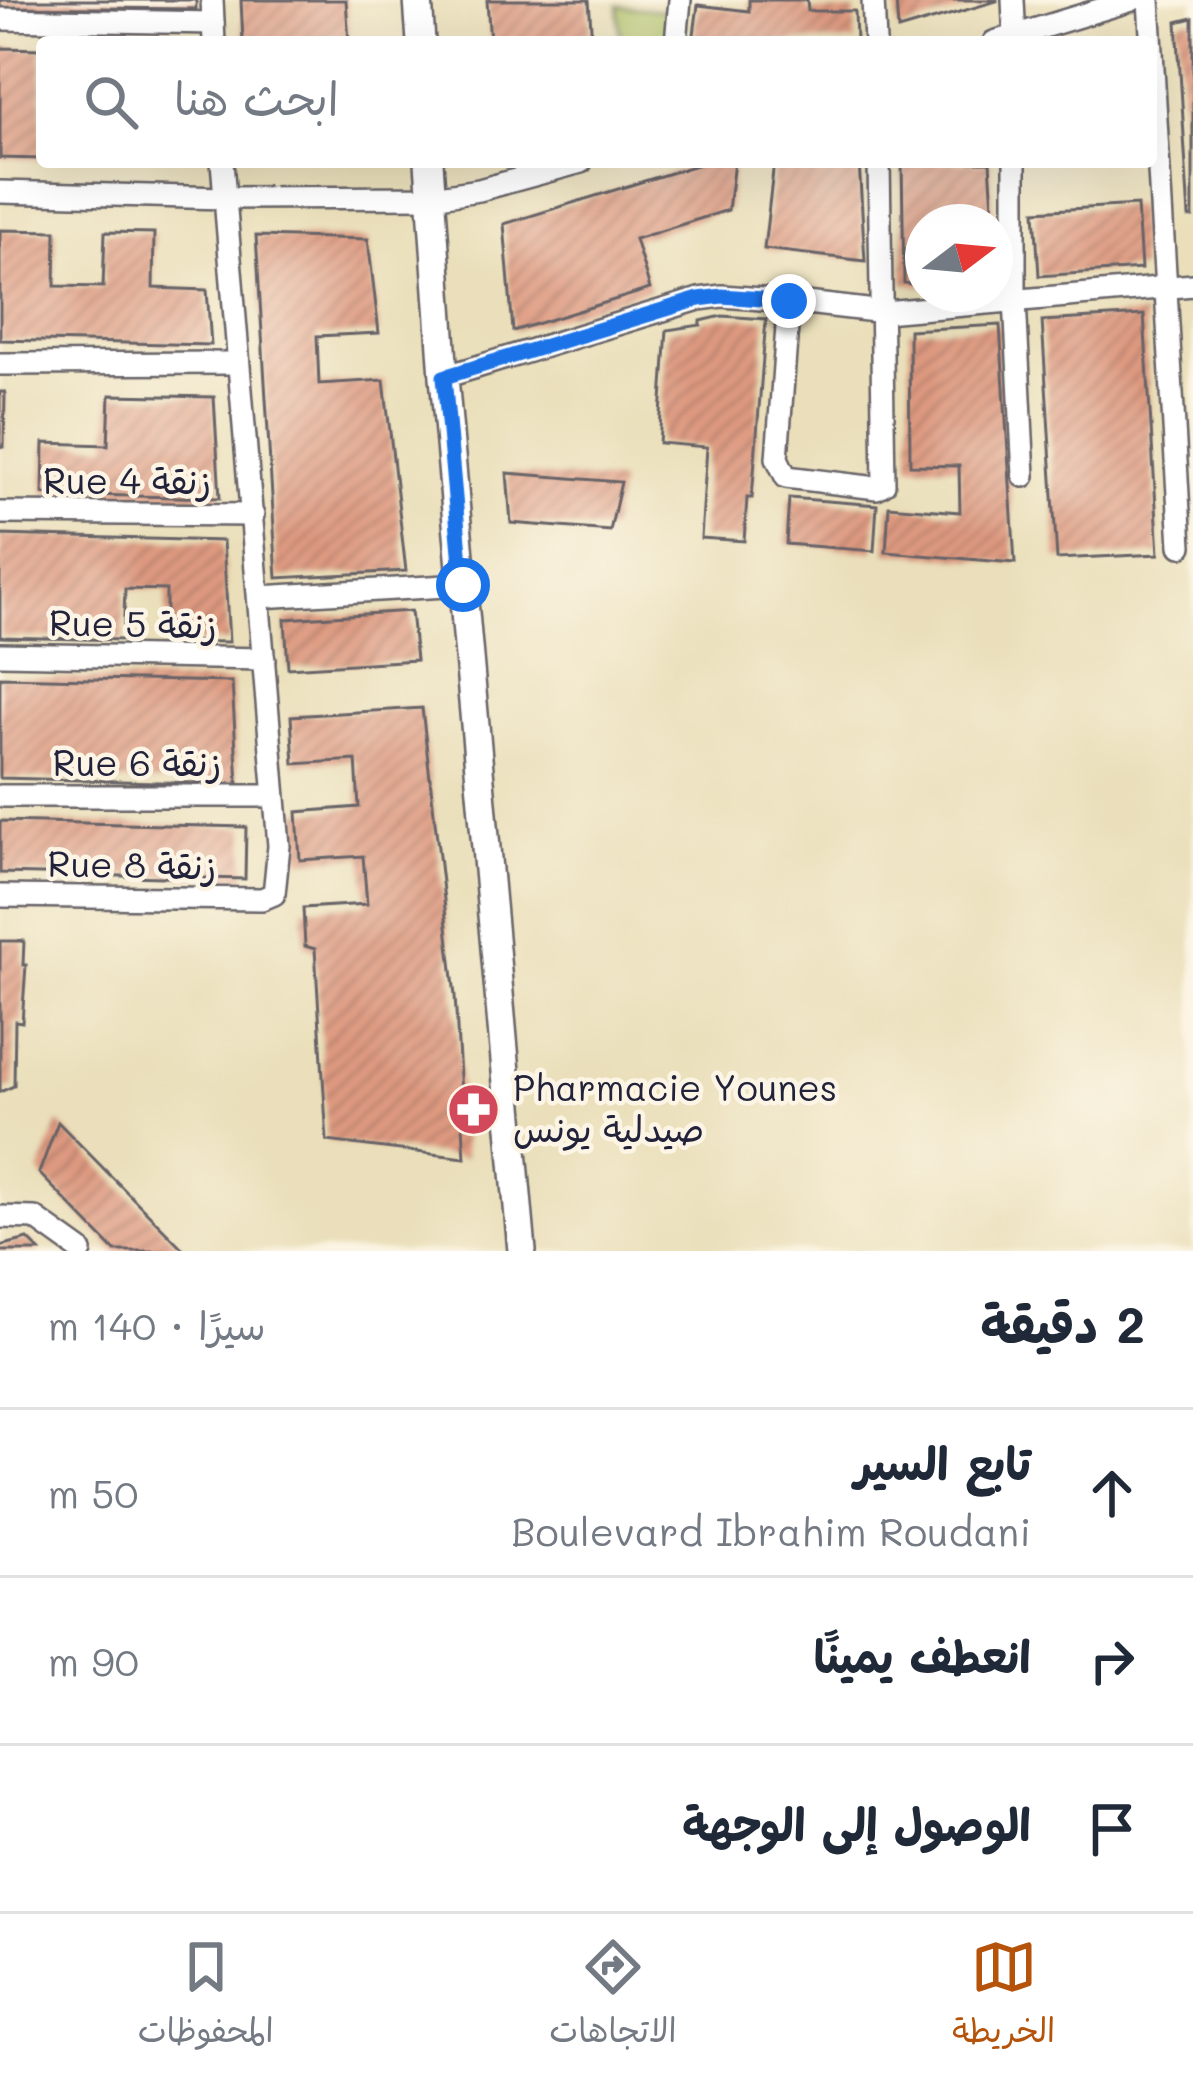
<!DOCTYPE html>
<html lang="ar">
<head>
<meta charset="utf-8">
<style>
  :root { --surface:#fff; --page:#f2f2f3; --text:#1f2937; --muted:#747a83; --line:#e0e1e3; --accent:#b45309 }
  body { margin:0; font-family:Mali,"Playpen Sans Arabic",sans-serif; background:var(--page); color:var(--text); direction:rtl }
  .compass { position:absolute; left:905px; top:204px; width:108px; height:108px; border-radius:50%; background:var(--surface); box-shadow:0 12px 48px #0002; rotate:74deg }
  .stop { position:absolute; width:36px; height:36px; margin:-27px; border:9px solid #1a73e8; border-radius:50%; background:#fff }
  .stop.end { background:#1a73e8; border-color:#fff; box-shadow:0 3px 12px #0008 }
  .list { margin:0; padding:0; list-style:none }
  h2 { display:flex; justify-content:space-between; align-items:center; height:156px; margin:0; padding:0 48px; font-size:51px }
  h2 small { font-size:39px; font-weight:400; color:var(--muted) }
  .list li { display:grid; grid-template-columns:78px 1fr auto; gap:36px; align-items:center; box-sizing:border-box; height:168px; padding:0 48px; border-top:3px solid var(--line) }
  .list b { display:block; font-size:45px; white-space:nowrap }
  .list p { margin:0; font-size:39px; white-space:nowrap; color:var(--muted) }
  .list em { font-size:39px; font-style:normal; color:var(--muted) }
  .icon { flex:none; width:66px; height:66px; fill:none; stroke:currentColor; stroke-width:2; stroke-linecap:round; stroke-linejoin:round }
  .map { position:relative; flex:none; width:1193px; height:1251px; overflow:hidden; direction:ltr }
  .search { position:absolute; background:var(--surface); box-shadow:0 12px 48px #0002; left:36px; right:36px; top:36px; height:132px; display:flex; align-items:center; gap:30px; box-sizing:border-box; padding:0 42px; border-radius:12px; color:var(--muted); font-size:45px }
  .sheet { height:660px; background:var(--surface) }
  nav { display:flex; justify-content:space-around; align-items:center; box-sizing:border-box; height:168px; border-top:3px solid var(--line); background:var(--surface); font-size:33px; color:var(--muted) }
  nav a { display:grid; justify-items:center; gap:6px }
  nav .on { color:var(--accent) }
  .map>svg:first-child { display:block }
  .green { fill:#adc064; stroke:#687150; stroke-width:3 }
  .building { fill:url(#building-hatch) }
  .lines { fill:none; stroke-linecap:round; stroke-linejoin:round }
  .minor-casing { stroke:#686467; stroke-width:26 }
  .tertiary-casing { stroke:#686467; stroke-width:32 }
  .minor { stroke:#fff; stroke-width:21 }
  .tertiary { stroke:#fff; stroke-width:27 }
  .route { stroke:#1a73e8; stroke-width:15 }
  .labels { text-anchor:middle; stroke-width:9; stroke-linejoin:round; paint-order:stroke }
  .street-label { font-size:36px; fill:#22223b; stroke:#fcf5e5 }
  .poi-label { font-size:36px; fill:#22223b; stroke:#fcf5e5; text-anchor:start }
</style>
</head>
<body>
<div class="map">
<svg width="1193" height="1251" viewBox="0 0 1193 1251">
  <defs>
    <pattern id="building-hatch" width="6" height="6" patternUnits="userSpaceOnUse" patternTransform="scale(3)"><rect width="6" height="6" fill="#de9a80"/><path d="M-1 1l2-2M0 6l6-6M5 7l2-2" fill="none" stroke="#b47d6a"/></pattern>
  </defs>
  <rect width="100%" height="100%" fill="#fcf5e5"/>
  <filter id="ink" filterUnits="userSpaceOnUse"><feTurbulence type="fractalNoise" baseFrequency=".00833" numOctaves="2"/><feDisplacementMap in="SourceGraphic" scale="24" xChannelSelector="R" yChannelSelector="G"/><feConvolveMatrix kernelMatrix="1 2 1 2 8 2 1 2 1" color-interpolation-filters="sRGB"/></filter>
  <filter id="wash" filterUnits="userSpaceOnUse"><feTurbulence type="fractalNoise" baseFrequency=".004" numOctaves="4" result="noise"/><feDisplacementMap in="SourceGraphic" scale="48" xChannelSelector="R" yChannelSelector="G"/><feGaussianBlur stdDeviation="2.7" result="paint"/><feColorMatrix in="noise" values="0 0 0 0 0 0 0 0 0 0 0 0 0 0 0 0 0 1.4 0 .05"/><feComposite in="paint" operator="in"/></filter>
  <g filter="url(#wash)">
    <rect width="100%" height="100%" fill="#eadfba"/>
    <polygon class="green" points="618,6 675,11 671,42 621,42"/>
    <g id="blocks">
      <g class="building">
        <polygon points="0,0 196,0 196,9 0,7"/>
        <polygon points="241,0 346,0 349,42 243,42"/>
        <polygon points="487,0 589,0 592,42 490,42"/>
        <polygon points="749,0 807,0 808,11 855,11 856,42 693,42 698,5 749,11"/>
        <polygon points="896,0 997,0 997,1 898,30"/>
        <polygon points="1193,18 1193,217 1189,217 1177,22"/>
        <polygon points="0,48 42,49 42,159 0,158"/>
        <polygon points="706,162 734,162 728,210 635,239 650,289 513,331 504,224"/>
        <polygon points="774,162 859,162 865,261 764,249"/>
        <polygon points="902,162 990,162 994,222 923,222 923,286 904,283"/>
        <polygon points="1137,205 1141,269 1039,276 1035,211"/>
        <polygon points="0,230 56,231 55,286 103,287 105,232 154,233 153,288 207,290 211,345 0,340"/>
        <polygon points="256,236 368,239 379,333 317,336 319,384 384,380 406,571 277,578"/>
        <polygon points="1144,315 1159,554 1057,559 1042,321"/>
        <polygon points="722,316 766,319 752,498 747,498 744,541 701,538 707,447 659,443 667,330 701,325 701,321"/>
        <polygon points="1000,325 1015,563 886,552 889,506 960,512 959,466 910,465 909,330"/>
        <polygon points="0,392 5,392 4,447 0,447"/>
        <polygon points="110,395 214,397 220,498 43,494 44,443 108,445"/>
        <polygon points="507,473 621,482 610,531 511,523"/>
        <polygon points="789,498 877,505 874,551 786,544"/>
        <polygon points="0,535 223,541 229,642 166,641 166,590 125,589 123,640 0,637"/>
        <polygon points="411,611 416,660 288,668 285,619"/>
        <polygon points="0,677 232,682 238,784 0,778"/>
        <polygon points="422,708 455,996 465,1158 327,1141 315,949 305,946 303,908 367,904 363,856 300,860 297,812 359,807 356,760 294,764 291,716"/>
        <polygon points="0,821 246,827 245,879 0,873"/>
        <polygon points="0,941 24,941 23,965 26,965 22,1022 15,1021 14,1086 0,1092"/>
        <polygon points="58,1122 106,1171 185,1251 115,1251 39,1173"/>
        <polygon points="28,1239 40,1251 0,1251 0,1246"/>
      </g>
    </g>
  </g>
  <g filter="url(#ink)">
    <use href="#blocks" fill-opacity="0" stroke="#686467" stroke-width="3"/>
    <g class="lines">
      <defs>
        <g id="minor">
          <polyline points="212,0 214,42"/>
          <polyline points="873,0 875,42"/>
          <polyline points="1013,0 1015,42"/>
          <polyline points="1149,0 1181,546"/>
          <polyline points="0,19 213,23"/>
          <polyline points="676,42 680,0"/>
          <polyline points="994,42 1132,0"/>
          <polyline points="879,162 884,484 877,488 786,477 777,458 789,301 884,312 1193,285"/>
          <polyline points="1015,162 1015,300 1024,476"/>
          <polyline points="0,192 225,198 432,197 479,190 581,162"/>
          <polyline points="0,364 238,363"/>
          <polyline points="444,377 699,299 722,296 789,301"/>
          <polyline points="0,513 253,515"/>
          <polyline points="260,597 463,585"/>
          <polyline points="0,654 264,659"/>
          <polyline points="0,796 273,796"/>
          <polyline points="0,896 262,899 274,894 279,846 222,162"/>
          <polyline points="0,1217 35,1218 81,1251"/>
        </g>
        <g id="tertiary">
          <polyline points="418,0 421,42"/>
          <polyline points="429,162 444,377 522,1251"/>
        </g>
      </defs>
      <use href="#minor" class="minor-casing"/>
      <use href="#tertiary" class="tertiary-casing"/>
      <use href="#minor" class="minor"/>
      <use href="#tertiary" class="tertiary"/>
    </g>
  </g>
  <g class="lines" filter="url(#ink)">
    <polyline class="route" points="463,585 444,377 699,299 722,296 789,301"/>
  </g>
  <defs>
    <symbol id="pharmacy-disc" viewBox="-11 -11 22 22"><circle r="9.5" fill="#d1495b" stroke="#fcf5e5"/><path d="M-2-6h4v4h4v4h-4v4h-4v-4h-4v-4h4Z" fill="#fff"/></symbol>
  </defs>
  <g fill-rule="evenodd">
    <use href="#pharmacy-disc" x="444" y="1080" width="59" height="59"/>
  </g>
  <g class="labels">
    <g class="street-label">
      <text x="127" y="494">Rue 4 زنقة</text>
      <text transform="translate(133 624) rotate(1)" y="13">Rue 5 زنقة</text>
      <text x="137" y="776">Rue 6 زنقة</text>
      <text transform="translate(132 865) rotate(1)" y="13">Rue 8 زنقة</text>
    </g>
    <g class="poi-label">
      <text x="513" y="1101">Pharmacie Younes<tspan x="513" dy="41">صيدلية يونس</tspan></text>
    </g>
  </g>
</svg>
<svg class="compass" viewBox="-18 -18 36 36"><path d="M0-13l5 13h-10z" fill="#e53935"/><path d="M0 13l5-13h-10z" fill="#747a83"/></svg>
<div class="stop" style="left:463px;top:585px"></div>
<div class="stop end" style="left:789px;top:301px"></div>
<div class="search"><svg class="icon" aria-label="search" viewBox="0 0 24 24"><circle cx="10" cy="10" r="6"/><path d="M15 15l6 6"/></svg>ابحث هنا</div>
</div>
<section class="sheet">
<h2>2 دقيقة<small>سيرًا · 140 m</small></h2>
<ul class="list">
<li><svg class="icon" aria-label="ahead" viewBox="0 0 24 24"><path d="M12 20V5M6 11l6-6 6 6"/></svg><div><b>تابع السير</b><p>Boulevard Ibrahim Roudani</p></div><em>50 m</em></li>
<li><svg class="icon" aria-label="right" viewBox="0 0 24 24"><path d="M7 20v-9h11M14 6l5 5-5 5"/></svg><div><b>انعطف يمينًا</b></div><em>90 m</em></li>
<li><svg class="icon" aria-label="arrive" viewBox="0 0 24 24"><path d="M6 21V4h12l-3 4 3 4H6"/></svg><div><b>الوصول إلى الوجهة</b></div></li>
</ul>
</section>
<nav>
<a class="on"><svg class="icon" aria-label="map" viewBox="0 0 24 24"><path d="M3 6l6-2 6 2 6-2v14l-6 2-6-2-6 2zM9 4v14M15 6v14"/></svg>الخريطة</a>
<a><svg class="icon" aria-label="directions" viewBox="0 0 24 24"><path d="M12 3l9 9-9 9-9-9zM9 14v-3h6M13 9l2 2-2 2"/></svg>الاتجاهات</a>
<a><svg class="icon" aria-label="saved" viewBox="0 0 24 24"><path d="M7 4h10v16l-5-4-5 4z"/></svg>المحفوظات</a>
</nav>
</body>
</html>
